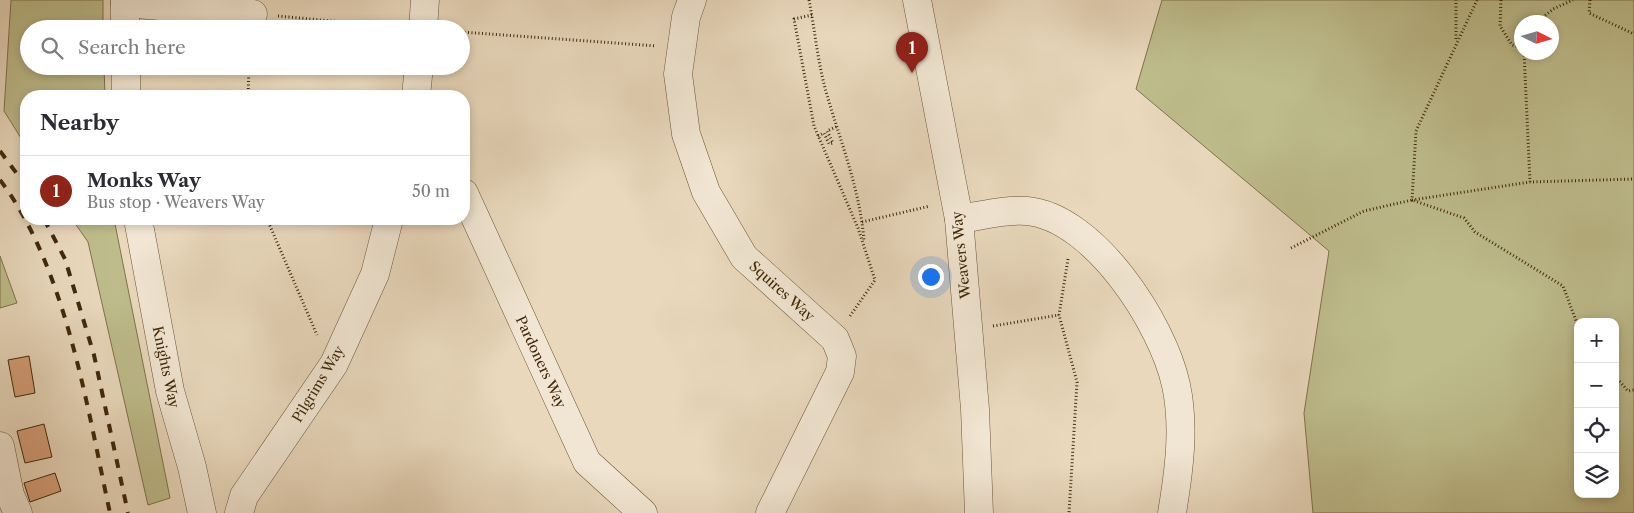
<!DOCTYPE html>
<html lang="en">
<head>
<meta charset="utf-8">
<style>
  :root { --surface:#fff; --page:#f2f2f3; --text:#2b2b33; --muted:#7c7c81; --line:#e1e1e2; --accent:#8f2418 }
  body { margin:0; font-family:"Libre Caslon Text",serif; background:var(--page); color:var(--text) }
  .controls { position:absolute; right:15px; bottom:15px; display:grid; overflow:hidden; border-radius:10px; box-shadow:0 2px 8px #0003 }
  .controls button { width:45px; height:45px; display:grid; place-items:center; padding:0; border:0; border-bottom:1px solid var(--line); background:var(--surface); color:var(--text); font:25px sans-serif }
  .compass { position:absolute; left:1514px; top:15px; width:45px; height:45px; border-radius:50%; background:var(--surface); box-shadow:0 2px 8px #0003; rotate:95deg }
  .you { position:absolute; left:930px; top:276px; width:18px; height:18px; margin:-12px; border:4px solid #fff; border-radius:50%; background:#1a73e8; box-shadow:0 0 0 8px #1a73e833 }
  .badge { display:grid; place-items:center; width:32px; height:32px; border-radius:50%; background:var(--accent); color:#fff; font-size:16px; font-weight:700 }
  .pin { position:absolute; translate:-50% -41px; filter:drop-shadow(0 1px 2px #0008) }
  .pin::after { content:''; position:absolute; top:26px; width:18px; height:15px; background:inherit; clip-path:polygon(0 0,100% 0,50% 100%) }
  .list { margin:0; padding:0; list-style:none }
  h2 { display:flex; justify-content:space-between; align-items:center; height:65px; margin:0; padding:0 20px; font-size:21px }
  h2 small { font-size:16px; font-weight:400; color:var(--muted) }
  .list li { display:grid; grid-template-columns:32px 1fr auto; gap:15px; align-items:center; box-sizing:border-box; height:70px; padding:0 20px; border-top:1px solid var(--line) }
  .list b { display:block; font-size:19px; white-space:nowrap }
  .list p { margin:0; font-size:16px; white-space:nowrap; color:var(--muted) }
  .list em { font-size:16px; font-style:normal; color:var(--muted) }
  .icon { flex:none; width:28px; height:28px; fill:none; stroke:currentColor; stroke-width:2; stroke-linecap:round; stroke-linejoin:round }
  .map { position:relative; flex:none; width:1634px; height:513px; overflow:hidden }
  .search { position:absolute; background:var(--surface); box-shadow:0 2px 8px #0003; left:20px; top:20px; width:450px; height:55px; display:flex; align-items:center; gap:12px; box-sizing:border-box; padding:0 18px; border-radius:28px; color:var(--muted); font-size:19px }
  .panel { position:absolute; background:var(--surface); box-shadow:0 2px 8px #0003; left:20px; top:90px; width:450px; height:135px; border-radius:20px }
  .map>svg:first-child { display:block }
  .green { fill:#bebc8b; stroke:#80724a; fill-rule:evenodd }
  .building { fill:#d69f79; stroke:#412909 }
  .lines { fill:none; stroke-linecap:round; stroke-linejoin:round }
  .minor-casing { stroke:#6b5536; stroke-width:29 }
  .path { stroke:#412909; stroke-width:3; stroke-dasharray:1 2.5; stroke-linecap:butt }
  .minor { stroke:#f1e6d3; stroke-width:28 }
  .rail { stroke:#412909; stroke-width:4; stroke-dasharray:9 9; stroke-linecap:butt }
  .labels { text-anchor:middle; stroke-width:4.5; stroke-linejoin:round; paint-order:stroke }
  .street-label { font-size:14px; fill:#412909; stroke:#f1e6d3 }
</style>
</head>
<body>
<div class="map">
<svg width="1634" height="513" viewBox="0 0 1634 513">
  <rect width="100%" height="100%" fill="#e9d8bc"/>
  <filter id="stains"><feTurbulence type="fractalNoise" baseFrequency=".004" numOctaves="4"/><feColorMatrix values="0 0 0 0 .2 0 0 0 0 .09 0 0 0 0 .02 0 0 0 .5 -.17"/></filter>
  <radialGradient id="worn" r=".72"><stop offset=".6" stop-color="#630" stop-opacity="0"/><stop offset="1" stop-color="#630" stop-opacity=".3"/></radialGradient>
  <g class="green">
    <polygon points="11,0 103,0 103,29 29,29 29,66 104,66 105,96 26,96 26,146 4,111"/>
    <path d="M1162,0H1634V513H1313L1304,413L1329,251L1136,89ZM1552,22V52H1522V22ZM1578,322H1615V494H1578Z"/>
    <polygon points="72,219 114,219 170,498 148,505 88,242"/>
    <polygon points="0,256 17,303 0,308"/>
  </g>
  <g class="building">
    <polygon points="29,356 35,393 15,397 8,360"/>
    <polygon points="44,424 52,457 25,463 17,431"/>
    <polygon points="55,473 61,491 30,502 24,483"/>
  </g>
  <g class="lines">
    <defs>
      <g id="minor">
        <polyline points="692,0 686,17 678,74 686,134 706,192 744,257 835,339 842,356 840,372 770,513"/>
        <polyline points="917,0 959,219 975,409 979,513"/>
        <polyline points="125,3 253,14"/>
        <polyline points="125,29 125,0"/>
        <polyline points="423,29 425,0"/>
        <polyline points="126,66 126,96"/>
        <polyline points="416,96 419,66"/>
        <polyline points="464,193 587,462 643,513"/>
        <polyline points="138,219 170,391 192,467 202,513"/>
        <path d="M959,219C981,216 1005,209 1027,211C1094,217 1163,324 1176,385C1185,427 1179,471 1172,513"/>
        <polyline points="0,446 10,495 18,513"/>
        <polyline points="239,513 244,496 334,364 375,274 389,219"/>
      </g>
    </defs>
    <use href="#minor" class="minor-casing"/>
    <g class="path">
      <path d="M809,0C815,31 818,65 827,95C841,143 860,190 864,241"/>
      <polyline points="1477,0 1416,131 1412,200 1530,182 1634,179"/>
      <polyline points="1501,0 1500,26 1512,45 1522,48"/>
      <polyline points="1590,0 1589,13 1634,34"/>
      <polyline points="812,15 794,19 814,126 858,228 875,280 850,316"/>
      <polyline points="278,16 396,27"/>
      <polyline points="1537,22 1553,9 1573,0"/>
      <polyline points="461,32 656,46"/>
      <polyline points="1456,39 1456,0"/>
      <polyline points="1524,52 1530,182"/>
      <polyline points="248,96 249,66"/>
      <polyline points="818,136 824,133 829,144 833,143 827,131 838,126"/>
      <polyline points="267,219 317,335"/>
      <polyline points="862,222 930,206"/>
      <polyline points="1291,248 1364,211 1412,200 1464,218 1475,232 1563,286 1578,326"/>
      <polyline points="1068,259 1059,315 1077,382 1069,513"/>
      <polyline points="993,326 1059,315"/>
      <polyline points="1615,376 1628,391 1634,390"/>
    </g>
    <use href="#minor" class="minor"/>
    <g class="rail">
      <polyline points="0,151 26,186"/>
      <path d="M0,180C66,267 87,407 110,513"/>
      <polyline points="44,219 65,259 94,355 128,513"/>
    </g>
  </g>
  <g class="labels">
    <g class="street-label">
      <text transform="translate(961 255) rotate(-96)" y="5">Weavers Way</text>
      <text transform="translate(782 291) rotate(42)" y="5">Squires Way</text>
      <text transform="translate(541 362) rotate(65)" y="5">Pardoners Way</text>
      <text transform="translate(166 367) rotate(78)" y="5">Knights Way</text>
      <text transform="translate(318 384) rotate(-59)" y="5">Pilgrims Way</text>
    </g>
  </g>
  <rect width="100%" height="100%" filter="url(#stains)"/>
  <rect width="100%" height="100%" fill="url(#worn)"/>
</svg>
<div class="controls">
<button>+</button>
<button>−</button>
<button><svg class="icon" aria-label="locate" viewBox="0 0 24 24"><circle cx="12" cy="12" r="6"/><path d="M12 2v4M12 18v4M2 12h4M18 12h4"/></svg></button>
<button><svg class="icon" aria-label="layers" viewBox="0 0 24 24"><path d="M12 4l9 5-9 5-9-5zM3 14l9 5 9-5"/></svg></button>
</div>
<svg class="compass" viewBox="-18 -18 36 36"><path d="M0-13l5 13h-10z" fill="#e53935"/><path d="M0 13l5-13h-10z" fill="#7c7c81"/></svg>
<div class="you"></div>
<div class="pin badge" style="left:912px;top:73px">1</div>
<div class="search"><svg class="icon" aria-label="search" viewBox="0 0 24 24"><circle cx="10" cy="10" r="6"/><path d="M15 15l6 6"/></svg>Search here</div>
<section class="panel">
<h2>Nearby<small></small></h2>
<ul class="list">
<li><span class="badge">1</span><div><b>Monks Way</b><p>Bus stop · Weavers Way</p></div><em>50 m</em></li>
</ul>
</section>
</div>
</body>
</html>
